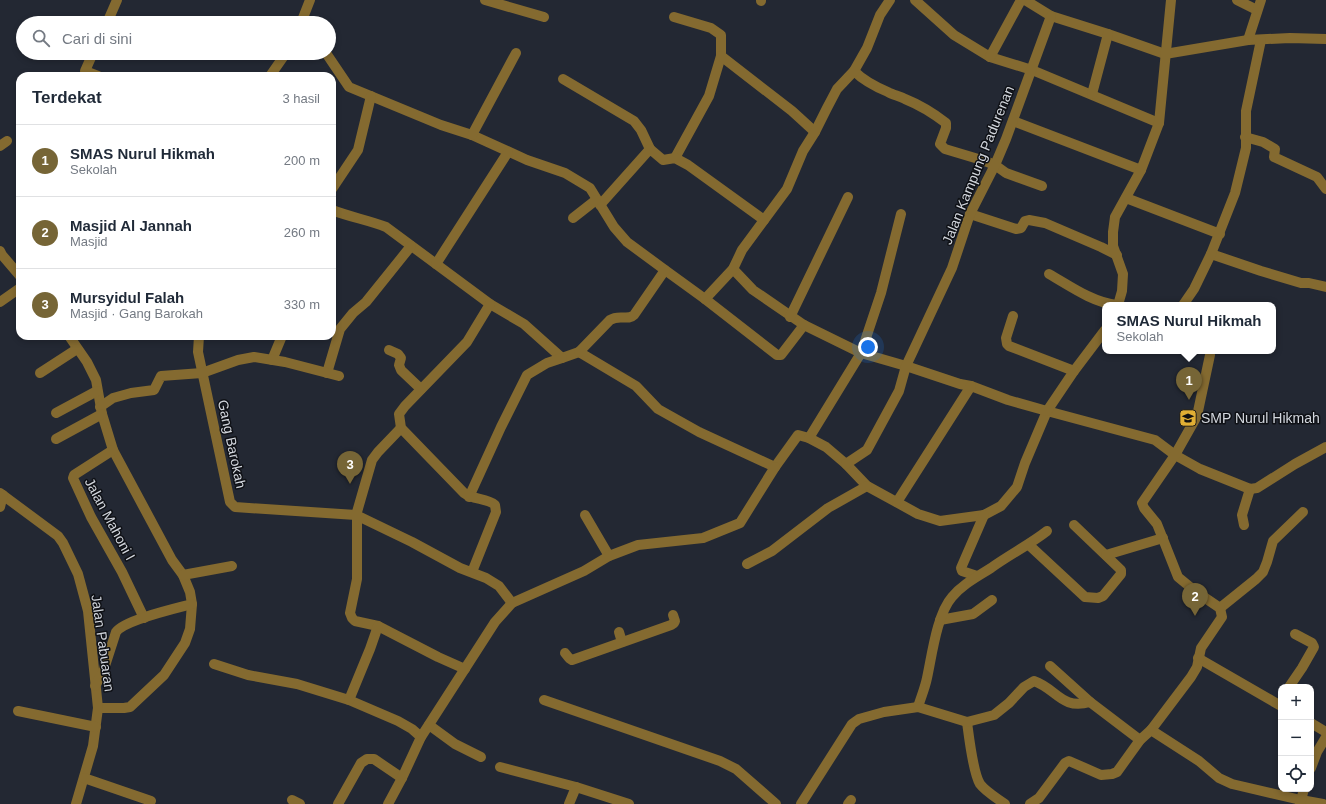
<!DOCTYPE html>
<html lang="id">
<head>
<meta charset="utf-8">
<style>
  :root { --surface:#fff; --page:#f6f6f7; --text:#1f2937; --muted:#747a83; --line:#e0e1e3; --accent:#766536 }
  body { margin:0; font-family:Helvetica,sans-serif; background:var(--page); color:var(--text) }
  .controls { position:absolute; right:12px; bottom:12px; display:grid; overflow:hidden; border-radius:8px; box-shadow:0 2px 6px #0003 }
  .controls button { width:36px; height:36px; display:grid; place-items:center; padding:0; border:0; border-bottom:1px solid var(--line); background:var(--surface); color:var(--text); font:20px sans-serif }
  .you { position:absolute; left:868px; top:347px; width:14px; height:14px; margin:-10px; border:3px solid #fff; border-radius:50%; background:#1a73e8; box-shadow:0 0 0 6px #1a73e833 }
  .badge { display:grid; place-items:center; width:26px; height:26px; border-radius:50%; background:var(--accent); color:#fff; font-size:13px; font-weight:700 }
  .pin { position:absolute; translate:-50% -33px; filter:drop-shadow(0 1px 2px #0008) }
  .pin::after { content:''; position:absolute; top:21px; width:14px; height:12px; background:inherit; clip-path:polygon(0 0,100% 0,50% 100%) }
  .popup { position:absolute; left:1102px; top:302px; width:174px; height:52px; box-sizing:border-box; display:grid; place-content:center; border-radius:8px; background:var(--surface); filter:drop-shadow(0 1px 3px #0005); font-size:13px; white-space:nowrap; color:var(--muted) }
  .popup b { font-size:15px; color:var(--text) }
  .popup::after { content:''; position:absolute; left:50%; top:100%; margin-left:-8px; border:8px solid transparent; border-top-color:var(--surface) }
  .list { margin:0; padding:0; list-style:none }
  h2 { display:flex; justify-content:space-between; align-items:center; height:52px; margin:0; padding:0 16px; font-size:17px }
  h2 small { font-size:13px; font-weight:400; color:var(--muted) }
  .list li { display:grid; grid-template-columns:26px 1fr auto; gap:12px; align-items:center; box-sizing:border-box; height:72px; padding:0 16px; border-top:1px solid var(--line) }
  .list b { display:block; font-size:15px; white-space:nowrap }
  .list p { margin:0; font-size:13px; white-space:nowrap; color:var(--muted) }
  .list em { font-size:13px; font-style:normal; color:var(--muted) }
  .icon { flex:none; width:22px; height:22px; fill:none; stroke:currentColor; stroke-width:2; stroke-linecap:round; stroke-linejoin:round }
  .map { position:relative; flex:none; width:1326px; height:804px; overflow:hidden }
  .search { position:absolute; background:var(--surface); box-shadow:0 2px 6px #0003; left:16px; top:16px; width:320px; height:44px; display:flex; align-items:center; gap:10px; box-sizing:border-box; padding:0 14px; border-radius:22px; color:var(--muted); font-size:15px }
  .panel { position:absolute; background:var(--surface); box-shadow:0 2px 6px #0003; left:16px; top:72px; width:320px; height:268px; border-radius:12px }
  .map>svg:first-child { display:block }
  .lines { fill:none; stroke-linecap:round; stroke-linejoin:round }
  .minor { stroke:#846a30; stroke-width:10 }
  .labels { text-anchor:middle; stroke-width:3; stroke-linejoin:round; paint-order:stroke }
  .street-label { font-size:14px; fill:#d2d6dd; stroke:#0f1116 }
  .poi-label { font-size:14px; fill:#d2d6dd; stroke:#0f1116; text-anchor:start }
</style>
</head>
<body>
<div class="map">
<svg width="1326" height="804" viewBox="0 0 1326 804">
  <rect width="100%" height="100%" fill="#232833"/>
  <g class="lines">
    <g class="minor">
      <polyline points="485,0 544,17"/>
      <polyline points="915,0 954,35 990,57 1032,70 1159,123"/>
      <polyline points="1025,0 1051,16 1108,34 1165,54 1248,40 1290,38 1326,39"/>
      <polyline points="1237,0 1257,10"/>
      <polyline points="761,1 761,0"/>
      <polyline points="674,17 711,28 721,35 721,56 709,96 675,158"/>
      <polyline points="107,23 117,0"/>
      <polyline points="301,23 310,0"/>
      <polyline points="1248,40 1261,0"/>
      <polyline points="93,53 85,71 98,76"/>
      <polyline points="326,53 349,87 441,125 472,135 527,160 565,173 590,188 614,227 627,242 665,270 705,299 777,355 781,355 804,325"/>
      <polyline points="721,56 792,111 815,132"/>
      <polyline points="990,57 1021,0"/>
      <path d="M854,71C863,80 876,87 888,92C893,95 900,96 905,99C920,105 933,113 946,123V128L940,144L945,149L985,161L995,165L1006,173L1042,186"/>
      <polyline points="270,76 286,53"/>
      <polyline points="563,79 634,121 641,130 650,149"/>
      <polyline points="1092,94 1108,34"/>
      <polyline points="1013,121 1141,170"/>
      <polyline points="472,135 516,53"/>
      <polyline points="1245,137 1263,142 1275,149 1274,157 1317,177 1326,189"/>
      <polyline points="0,146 7,141"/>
      <polyline points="332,189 358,150 371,96"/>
      <polyline points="1126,198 1220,234"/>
      <polyline points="600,205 650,149 663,160 675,158 688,165 764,220"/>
      <path d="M332,210C350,217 368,220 386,227L490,304L524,324L562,358L579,352L636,386L658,409L699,432L775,467L798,435L809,438L826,447L846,464L867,486L918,514L940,521L984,515L1001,506L1017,487L1025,463L1047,411L1155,440L1175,455L1200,469L1250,489L1257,488L1295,464L1326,447"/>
      <polyline points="970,214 1016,229 1021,228 1025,221 1029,220 1045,223 1101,247 1117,255"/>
      <polyline points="573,218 596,200"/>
      <polyline points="0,251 2,255 20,276"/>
      <polyline points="1211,254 1261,271 1301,283 1309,283 1326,287"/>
      <polyline points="436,264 508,152"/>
      <polyline points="733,269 753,290 804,325 861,353 906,366 960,384 971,386 1008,400 1047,411 1074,371 1105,330"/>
      <path d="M1049,274C1070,286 1092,302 1116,305"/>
      <polyline points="705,299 733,269 742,250 787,189 803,151 815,132 827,108 837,89 854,71 867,48 880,15 890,0"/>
      <polyline points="0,302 20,288"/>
      <polyline points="1118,305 1122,291 1123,274 1113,246 1113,232 1115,217 1141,170 1159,123 1171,0"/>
      <polyline points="1183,305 1194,289 1211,254 1235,193 1246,148 1246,111 1261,40"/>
      <polyline points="1013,316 1006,338 1007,344 1009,346 1074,371"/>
      <polyline points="790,317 848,197"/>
      <polyline points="69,336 87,362 96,380 102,414 113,450 172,560 183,575 190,592 192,604 190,629 185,643 164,675 130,707 124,708 98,708"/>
      <polyline points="199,336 198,352 230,502 235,507 356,515 412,542 460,568 486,578 499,586 512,603"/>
      <polyline points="389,350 398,354 401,358 399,365 401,370 421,389"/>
      <path d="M579,352L610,320C619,314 628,321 634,315L665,270"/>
      <polyline points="272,360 282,336"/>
      <polyline points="40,373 77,349"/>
      <polyline points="327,373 340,329 353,313 366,302 411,246"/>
      <polyline points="100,407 113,398 131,393 154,390 161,376 202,373 238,360 254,357 285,362 339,376"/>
      <polyline points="56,413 97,391"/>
      <polyline points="401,428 378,452 372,460 357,512 357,579 350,613 352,618 355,621 378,626 438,657 465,669"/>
      <polyline points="809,438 861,353 881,293 901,214"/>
      <polyline points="56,439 102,414"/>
      <polyline points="113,450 74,475 73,478 91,517 122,572 144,618"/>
      <polyline points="846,464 867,450 899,391 906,366 952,268 970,214 995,165 1006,139 1051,16"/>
      <polyline points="0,493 58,536 63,543 78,574 88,611 98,708 93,746 76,804"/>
      <polyline points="469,497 501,427 527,375 547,363 562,358"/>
      <polyline points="897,502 971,386"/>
      <polyline points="0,507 3,495"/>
      <polyline points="585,515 609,556"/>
      <polyline points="1244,525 1242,515 1250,489"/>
      <polyline points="1029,545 1085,597 1098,598 1103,596 1121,574 1121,570 1074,525"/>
      <polyline points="1106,555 1163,538"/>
      <polyline points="747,564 772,551 828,508 867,486"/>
      <path d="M472,572L496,512L495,505C487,498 473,500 464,493L401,428L399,414L405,406L467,342L490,304"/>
      <polyline points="183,575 232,566"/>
      <polyline points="977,576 962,571 961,568 984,515"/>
      <polyline points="1220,608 1256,579 1263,572 1267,562 1273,541 1303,512"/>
      <polyline points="940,620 973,614 992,600"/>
      <polyline points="619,632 622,642"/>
      <polyline points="565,653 569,658 572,660 671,625 674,623 675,621 673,615"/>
      <polyline points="1198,658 1281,706"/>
      <polyline points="214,664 248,675 297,684 349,700 398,721 412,729 421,737"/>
      <polyline points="1050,666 1090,702"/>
      <path d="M95,686L103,672L116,632C124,620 177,608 192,604"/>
      <polyline points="1289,687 1302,668 1314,647 1312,643 1295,634"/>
      <polyline points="349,700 370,649 378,626"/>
      <polyline points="544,700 720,761 736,769 776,804"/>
      <path d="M918,707C921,697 925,688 927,678C932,655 937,614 952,597C963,584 977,577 991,568C1009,555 1029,545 1047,531"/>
      <polyline points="18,711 96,727"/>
      <path d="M967,722C969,737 973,773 980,784C986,792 997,798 1005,804"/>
      <polyline points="1311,723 1326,732"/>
      <polyline points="429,725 455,744 481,757"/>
      <polyline points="1151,730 1191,677 1197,667 1201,648 1222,617 1220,608 1195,591 1178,577 1157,524 1144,508 1142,503 1175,455 1197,416 1210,355"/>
      <polyline points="500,767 576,787"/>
      <polyline points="1311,768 1317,752 1326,737"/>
      <polyline points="84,778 151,801"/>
      <polyline points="292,800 300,804"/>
      <polyline points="338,804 361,763 367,759 374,759 402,778"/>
      <polyline points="388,804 402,778 421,737 495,622 512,603 584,571 609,556 638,545 703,538 740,523 775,467"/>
      <polyline points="569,804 576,787 629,804"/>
      <path d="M801,804L852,724L859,719L884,712L918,707L967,722L994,715L1009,703L1024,687L1034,681C1057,689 1061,710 1090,702L1140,740"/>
      <polyline points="848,804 851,800"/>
      <polyline points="1030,804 1039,798 1065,763 1069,761 1101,775 1112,774 1117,772 1140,740 1151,730 1199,761 1219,778 1232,784 1301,800 1323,804"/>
      <polyline points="1300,804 1304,789"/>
    </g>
  </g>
  <defs>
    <symbol id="school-square" viewBox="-11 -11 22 22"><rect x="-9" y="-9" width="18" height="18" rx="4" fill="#e1af34" stroke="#0f1116"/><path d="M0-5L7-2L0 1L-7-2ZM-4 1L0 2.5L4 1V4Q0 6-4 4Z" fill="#111"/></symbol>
  </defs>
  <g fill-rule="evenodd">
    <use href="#school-square" x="1178" y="408" width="20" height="20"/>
  </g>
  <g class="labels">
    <g class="street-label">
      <text transform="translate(978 165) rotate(-68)" y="5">Jalan Kampung Padurenan</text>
      <text transform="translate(232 444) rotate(78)" y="5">Gang Barokah</text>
      <text transform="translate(110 519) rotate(62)" y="5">Jalan Mahoni I</text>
      <text transform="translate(103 643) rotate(82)" y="5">Jalan Pabuaran</text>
    </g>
    <g class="poi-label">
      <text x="1201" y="423">SMP Nurul Hikmah</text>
    </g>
  </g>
</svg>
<div class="controls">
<button>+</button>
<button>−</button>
<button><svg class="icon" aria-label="locate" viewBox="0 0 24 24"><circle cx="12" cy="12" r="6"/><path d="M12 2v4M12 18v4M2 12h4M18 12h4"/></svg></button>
</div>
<div class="you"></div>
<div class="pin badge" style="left:1189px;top:400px">1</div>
<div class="popup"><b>SMAS Nurul Hikmah</b>Sekolah</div>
<div class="pin badge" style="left:1195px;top:616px">2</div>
<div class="pin badge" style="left:350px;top:484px">3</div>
<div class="search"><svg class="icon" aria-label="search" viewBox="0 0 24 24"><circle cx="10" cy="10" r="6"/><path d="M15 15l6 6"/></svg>Cari di sini</div>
<section class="panel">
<h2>Terdekat<small>3 hasil</small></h2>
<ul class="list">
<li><span class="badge">1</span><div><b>SMAS Nurul Hikmah</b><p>Sekolah</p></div><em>200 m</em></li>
<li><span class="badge">2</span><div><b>Masjid Al Jannah</b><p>Masjid</p></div><em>260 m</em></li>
<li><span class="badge">3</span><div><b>Mursyidul Falah</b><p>Masjid · Gang Barokah</p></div><em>330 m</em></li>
</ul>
</section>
</div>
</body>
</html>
